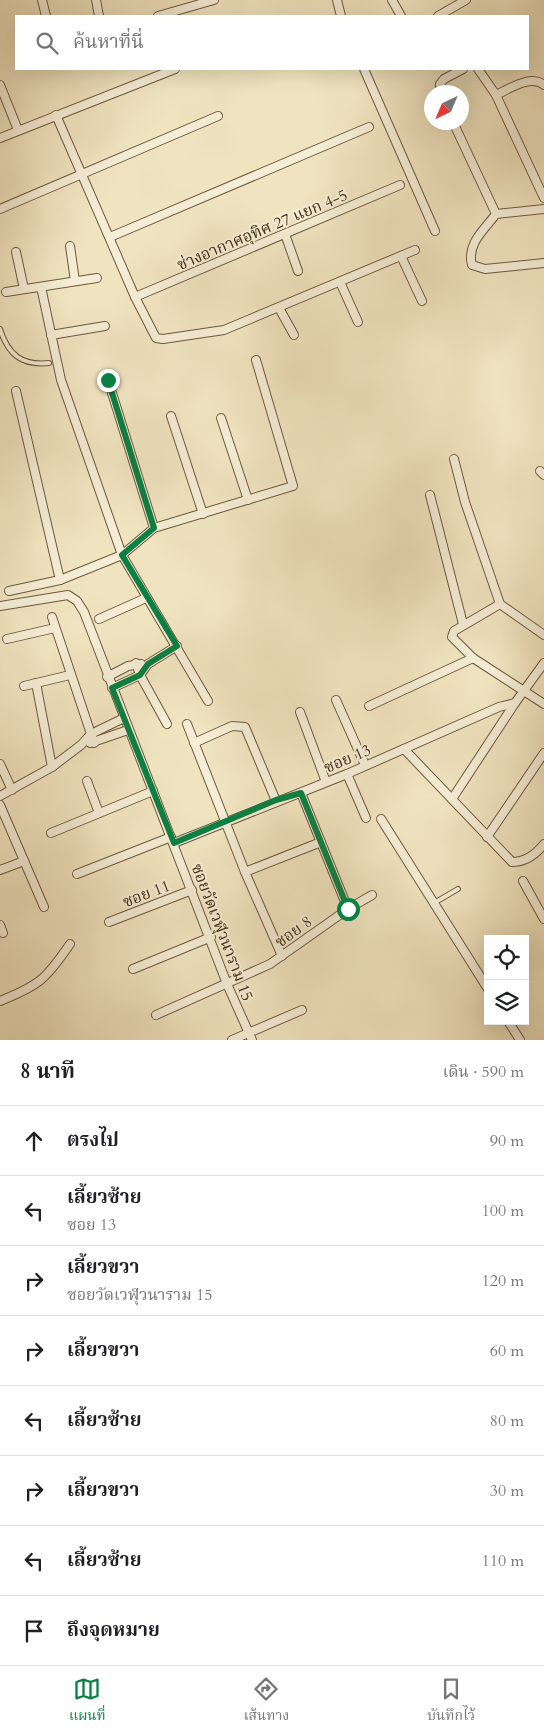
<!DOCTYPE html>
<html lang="th">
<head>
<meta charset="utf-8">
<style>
  :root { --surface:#fff; --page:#f2f2f2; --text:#202124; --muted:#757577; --line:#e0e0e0; --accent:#0b8043 }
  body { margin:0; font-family:Cardo,"Noto Serif Thai",serif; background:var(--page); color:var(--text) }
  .controls { position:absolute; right:15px; bottom:15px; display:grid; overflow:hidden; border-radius:0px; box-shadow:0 5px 20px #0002 }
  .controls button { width:45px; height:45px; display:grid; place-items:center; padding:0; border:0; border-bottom:1px solid var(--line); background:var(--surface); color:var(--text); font:25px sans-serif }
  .compass { position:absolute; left:424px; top:85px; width:45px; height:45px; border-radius:50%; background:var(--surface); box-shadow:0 5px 20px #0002; rotate:224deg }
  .stop { position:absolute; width:15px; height:15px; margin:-11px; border:4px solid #0b8043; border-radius:50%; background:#fff }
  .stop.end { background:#0b8043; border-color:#fff; box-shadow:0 1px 5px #0008 }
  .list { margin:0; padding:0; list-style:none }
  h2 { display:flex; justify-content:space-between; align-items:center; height:65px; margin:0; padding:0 20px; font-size:21px }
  h2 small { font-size:16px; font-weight:400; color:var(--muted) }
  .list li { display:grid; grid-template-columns:32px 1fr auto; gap:15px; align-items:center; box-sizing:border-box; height:70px; padding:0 20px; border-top:1px solid var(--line) }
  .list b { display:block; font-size:19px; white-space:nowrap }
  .list p { margin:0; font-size:16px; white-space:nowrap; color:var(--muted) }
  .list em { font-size:16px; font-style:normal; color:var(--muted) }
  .icon { flex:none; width:28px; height:28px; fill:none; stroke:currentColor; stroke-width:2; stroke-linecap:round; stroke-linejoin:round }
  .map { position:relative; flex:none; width:544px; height:1040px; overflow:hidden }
  .search { position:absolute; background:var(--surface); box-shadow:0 5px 20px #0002; left:15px; right:15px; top:15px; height:55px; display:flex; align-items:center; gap:12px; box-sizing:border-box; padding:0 18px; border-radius:0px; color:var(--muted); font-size:19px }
  .sheet { height:625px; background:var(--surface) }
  nav { display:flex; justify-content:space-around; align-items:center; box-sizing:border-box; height:70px; border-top:1px solid var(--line); background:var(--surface); font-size:14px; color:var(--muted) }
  nav a { display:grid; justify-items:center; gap:2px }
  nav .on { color:var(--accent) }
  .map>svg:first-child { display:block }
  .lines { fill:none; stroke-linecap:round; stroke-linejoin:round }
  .service-casing { stroke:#6e593c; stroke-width:6 }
  .minor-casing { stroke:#6e593c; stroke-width:10 }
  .service { stroke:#f5edd6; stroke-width:4 }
  .minor { stroke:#f5edd6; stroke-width:8 }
  .route { stroke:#0b8043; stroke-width:6 }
  .labels { text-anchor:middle; stroke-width:4; stroke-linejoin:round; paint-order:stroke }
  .street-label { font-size:16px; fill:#422b10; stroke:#f5edd6 }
</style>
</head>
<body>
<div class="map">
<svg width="544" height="1040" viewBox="0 0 544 1040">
  <rect width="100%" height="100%" fill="#f0e4c0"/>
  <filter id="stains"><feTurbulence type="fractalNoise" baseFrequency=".004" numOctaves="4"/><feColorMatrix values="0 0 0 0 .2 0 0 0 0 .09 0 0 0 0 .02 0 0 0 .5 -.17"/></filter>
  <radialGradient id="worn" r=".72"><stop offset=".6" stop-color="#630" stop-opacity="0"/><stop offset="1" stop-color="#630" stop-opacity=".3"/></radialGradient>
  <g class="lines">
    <defs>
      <g id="service">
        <path d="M0,329C8,354 21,366 49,363"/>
        <polyline points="434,903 458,889"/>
      </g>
      <g id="minor">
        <polyline points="42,0 46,16"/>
        <polyline points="96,0 99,16"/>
        <polyline points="337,0 341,16"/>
        <polyline points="392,0 401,16"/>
        <polyline points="158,16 214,0"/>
        <polyline points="438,16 466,0"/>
        <polyline points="364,69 435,231"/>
        <polyline points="478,69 496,95 544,198"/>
        <polyline points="0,85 18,130"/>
        <polyline points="440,92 440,84 444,79 463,69"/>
        <path d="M496,95C509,89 531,74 544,85"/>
        <polyline points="56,115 135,297 156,338 163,339 224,330 415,250"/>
        <polyline points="453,122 496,214"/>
        <polyline points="0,138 175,69"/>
        <polyline points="0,209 218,116"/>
        <path d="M544,209L496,214C485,229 466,244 472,265L485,269L544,263"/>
        <polyline points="285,234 298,271"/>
        <polyline points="110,237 369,127"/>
        <polyline points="70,246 75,281"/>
        <polyline points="16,252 24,289"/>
        <polyline points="401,256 422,301"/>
        <polyline points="340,282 358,322"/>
        <polyline points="41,287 61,380 122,555 208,701"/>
        <polyline points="6,292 97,278"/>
        <polyline points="135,297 400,185"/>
        <polyline points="279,308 294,335"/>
        <polyline points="51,335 105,326"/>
        <polyline points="16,391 60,580"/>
        <polyline points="171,416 203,514"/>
        <polyline points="221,418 248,500"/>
        <polyline points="454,459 465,502 500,604 544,635"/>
        <polyline points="540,471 544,475"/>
        <polyline points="430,495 463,624"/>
        <polyline points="154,528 293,486 256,360"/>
        <polyline points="9,591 60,580 122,555 154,528 108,380"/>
        <polyline points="500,604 454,631 452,637 473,658 544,704"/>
        <polyline points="0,606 68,595 77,601 84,612 227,984 252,1040"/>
        <polyline points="52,617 94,743"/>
        <polyline points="99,619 146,598"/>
        <polyline points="7,639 55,628"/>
        <polyline points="136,663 140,675 167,724"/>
        <polyline points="107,677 128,666 141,664"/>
        <polyline points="36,683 52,767"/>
        <polyline points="24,686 70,675"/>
        <polyline points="112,688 140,675 148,664 177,646"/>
        <polyline points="336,700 365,765"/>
        <polyline points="369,706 473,658"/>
        <polyline points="300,712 326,782"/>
        <polyline points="187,724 245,872 282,956"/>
        <polyline points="90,743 128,730"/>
        <polyline points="194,743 232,726 245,727 276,801"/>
        <path d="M404,749L512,862C525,862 536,854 544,844"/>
        <polyline points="0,764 12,790"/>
        <polyline points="347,774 366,818"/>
        <polyline points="87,781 99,813"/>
        <polyline points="301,793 348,909"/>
        <polyline points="0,796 52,767 81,745 91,734 124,718"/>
        <polyline points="452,799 515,703"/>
        <polyline points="0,805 44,907"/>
        <polyline points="381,819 488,989"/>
        <polyline points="51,833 153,791"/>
        <polyline points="487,837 544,753"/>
        <polyline points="174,843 347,774 499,707 515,703 544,663"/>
        <polyline points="0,870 24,861"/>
        <polyline points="245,872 321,842"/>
        <polyline points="77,874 171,837"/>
        <polyline points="523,881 544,919"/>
        <polyline points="109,922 192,890"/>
        <polyline points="0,925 3,933"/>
        <polyline points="133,969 211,937"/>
        <path d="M0,1001C40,985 46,979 70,944"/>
        <polyline points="156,1015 270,964 348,909 372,895"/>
        <polyline points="508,1021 520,1040"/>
        <polyline points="232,1040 302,1010"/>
      </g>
    </defs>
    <use href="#service" class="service-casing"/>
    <use href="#minor" class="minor-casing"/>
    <use href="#service" class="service"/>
    <use href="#minor" class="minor"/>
  </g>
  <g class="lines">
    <polyline class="route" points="108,380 154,528 122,555 177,646 148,664 140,675 112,688 174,843 276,800 301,793 348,909"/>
  </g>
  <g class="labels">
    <g class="street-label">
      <text transform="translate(262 229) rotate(-23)" y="6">ช่างอากาศอุทิศ 27 แยก 4-5</text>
      <text transform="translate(347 758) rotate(-23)" y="6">ซอย 13</text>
      <text transform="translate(146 893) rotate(-21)" y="6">ซอย 11</text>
      <text transform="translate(293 931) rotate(-36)" y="6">ซอย 8</text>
      <text transform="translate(223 932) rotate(69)" y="6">ซอยวัดเวฬุวนาราม 15</text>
    </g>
  </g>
  <rect width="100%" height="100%" filter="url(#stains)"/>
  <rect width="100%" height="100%" fill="url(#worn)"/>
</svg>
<div class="controls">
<button><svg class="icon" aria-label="locate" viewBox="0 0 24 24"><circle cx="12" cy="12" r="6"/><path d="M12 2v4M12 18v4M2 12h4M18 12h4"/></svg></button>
<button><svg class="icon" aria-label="layers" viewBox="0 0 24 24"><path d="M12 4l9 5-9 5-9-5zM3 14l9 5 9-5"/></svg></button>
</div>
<svg class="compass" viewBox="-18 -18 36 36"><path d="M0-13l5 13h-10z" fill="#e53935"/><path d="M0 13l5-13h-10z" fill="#757577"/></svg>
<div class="stop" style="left:348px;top:909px"></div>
<div class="stop end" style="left:108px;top:380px"></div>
<div class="search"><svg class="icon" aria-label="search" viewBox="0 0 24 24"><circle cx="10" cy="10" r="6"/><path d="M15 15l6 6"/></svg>ค้นหาที่นี่</div>
</div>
<section class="sheet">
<h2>8 นาที<small>เดิน · 590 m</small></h2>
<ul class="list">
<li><svg class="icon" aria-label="ahead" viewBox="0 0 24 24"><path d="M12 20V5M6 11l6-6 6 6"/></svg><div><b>ตรงไป</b></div><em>90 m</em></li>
<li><svg class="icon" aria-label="left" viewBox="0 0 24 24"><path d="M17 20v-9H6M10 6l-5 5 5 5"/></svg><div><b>เลี้ยวซ้าย</b><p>ซอย 13</p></div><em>100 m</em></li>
<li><svg class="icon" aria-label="right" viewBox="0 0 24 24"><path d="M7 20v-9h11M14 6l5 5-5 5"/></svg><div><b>เลี้ยวขวา</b><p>ซอยวัดเวฬุวนาราม 15</p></div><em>120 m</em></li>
<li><svg class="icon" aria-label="right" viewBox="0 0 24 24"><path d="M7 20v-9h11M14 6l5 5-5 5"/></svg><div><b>เลี้ยวขวา</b></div><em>60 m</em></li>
<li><svg class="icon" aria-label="left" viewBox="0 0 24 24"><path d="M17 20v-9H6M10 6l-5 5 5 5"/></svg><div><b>เลี้ยวซ้าย</b></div><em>80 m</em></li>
<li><svg class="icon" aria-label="right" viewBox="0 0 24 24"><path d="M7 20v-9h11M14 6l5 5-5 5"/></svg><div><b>เลี้ยวขวา</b></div><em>30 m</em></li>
<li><svg class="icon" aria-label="left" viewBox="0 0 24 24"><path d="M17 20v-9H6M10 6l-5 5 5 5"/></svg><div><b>เลี้ยวซ้าย</b></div><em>110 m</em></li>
<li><svg class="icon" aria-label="arrive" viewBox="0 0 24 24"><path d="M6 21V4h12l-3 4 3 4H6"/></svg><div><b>ถึงจุดหมาย</b></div></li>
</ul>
</section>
<nav>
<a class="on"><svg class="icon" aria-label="map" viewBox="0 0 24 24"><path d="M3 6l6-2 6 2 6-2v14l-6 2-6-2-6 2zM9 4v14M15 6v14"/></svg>แผนที่</a>
<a><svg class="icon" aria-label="directions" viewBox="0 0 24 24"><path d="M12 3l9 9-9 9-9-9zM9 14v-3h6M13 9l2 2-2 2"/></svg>เส้นทาง</a>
<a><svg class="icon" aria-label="saved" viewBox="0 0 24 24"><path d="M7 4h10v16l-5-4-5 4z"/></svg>บันทึกไว้</a>
</nav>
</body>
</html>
